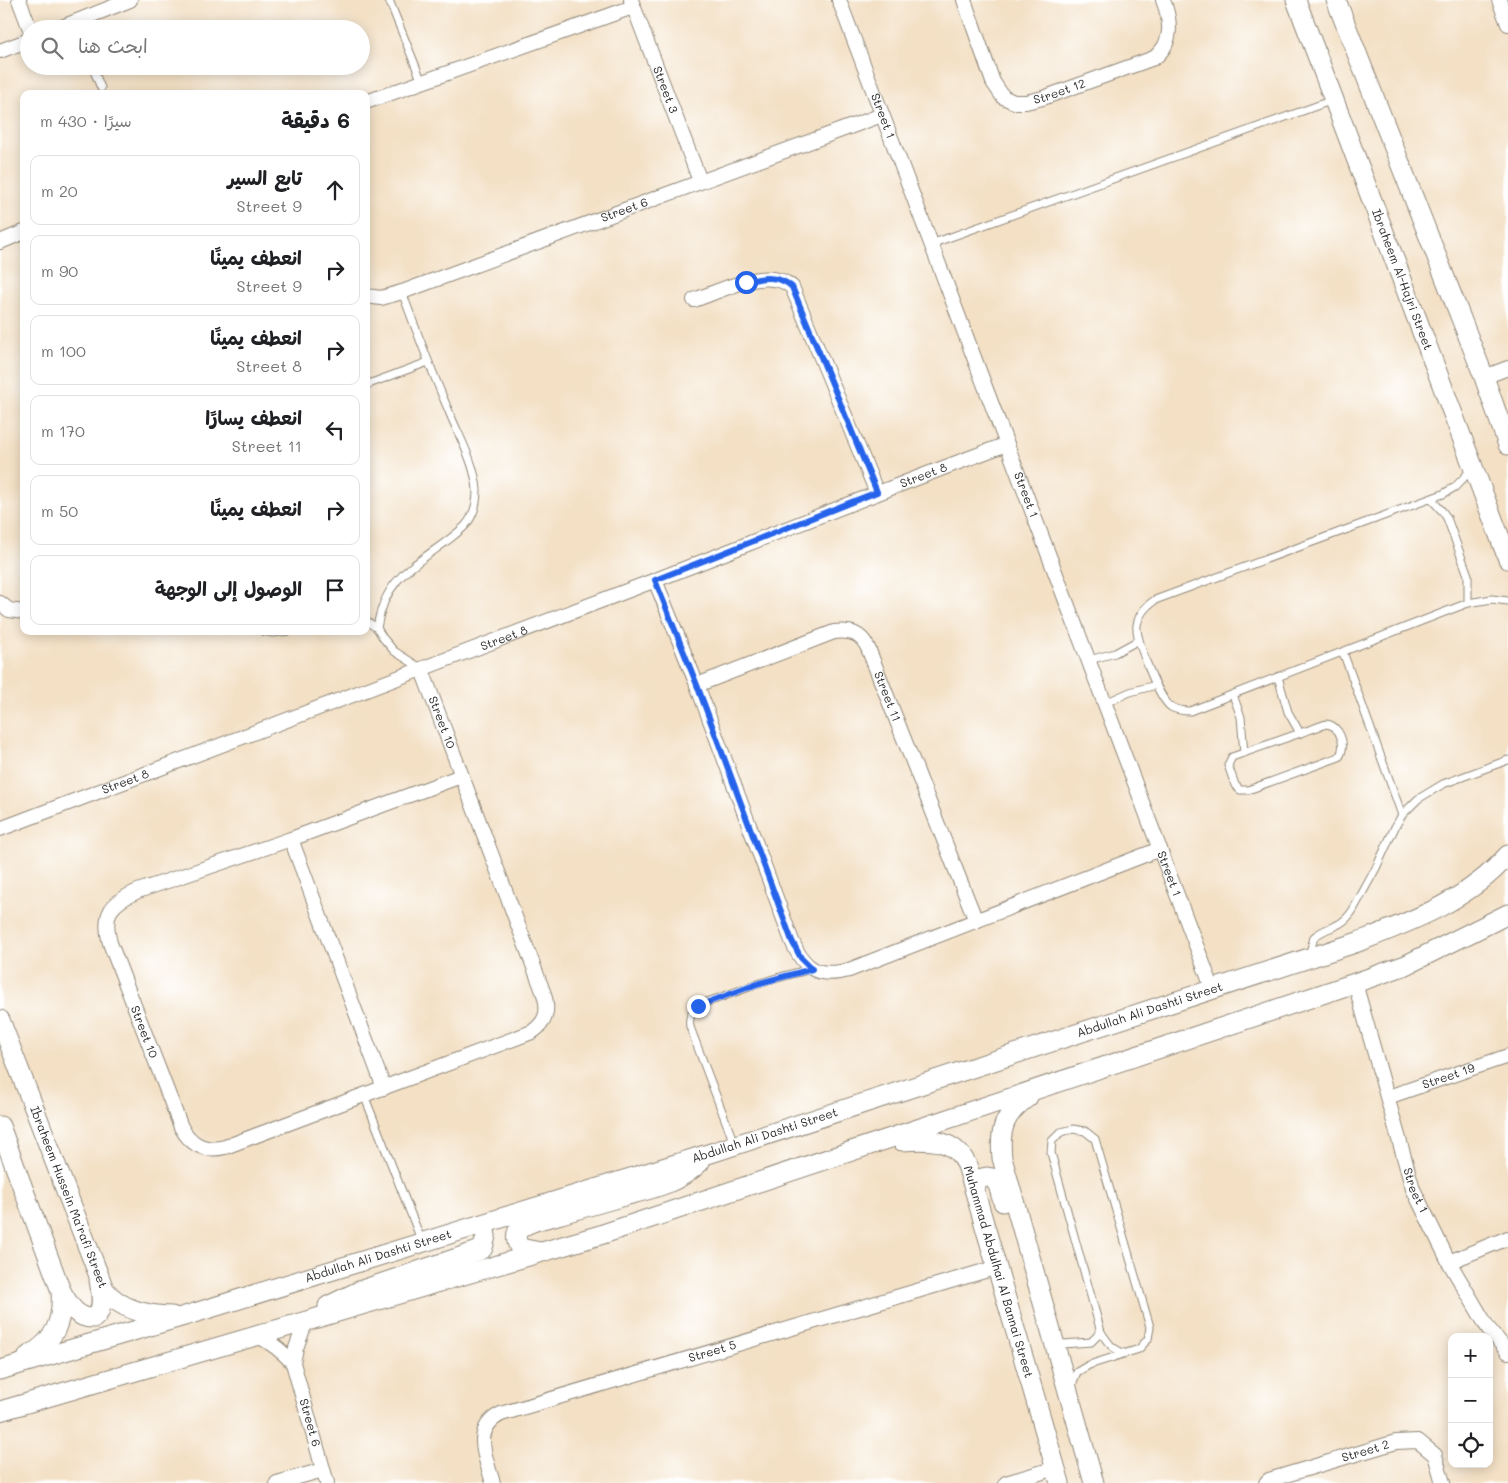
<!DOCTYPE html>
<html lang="ar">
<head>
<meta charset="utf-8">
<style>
  :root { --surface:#fff; --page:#f6f6f6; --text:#202124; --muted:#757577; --line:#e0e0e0 }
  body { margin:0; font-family:Mali,"Playpen Sans Arabic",sans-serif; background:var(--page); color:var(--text); direction:rtl }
  .controls { position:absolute; right:15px; bottom:15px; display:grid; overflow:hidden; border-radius:10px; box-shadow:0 2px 12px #0003 }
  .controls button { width:45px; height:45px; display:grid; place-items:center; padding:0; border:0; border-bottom:1px solid var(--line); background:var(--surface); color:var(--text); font:25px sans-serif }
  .stop { position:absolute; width:15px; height:15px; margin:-11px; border:4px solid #2563eb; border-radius:50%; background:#fff }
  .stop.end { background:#2563eb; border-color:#fff; box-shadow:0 1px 5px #0008 }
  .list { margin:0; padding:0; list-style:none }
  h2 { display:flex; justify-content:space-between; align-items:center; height:65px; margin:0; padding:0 20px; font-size:21px }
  h2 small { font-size:16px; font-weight:400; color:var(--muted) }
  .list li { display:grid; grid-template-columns:32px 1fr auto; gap:15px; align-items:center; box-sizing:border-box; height:70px; margin:0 10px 10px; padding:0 10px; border:1px solid var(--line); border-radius:10px }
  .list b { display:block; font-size:19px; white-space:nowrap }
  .list p { margin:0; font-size:16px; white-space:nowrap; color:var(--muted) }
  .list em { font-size:16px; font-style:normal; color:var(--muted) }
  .icon { flex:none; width:28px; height:28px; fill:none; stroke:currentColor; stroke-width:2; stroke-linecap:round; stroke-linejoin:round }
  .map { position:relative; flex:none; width:1508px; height:1483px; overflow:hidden; direction:ltr }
  .search { position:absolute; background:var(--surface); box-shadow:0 2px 12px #0003; left:20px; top:20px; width:350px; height:55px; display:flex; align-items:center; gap:12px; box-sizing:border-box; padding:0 18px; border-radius:28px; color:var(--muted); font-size:19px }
  .panel { position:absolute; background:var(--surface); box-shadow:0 2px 12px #0003; left:20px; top:90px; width:350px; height:545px; border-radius:10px; direction:rtl }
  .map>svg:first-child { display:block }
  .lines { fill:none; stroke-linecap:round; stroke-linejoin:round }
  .lane-casing { stroke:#8f8678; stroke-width:9 }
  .street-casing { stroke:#8f8678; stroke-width:16 }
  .secondary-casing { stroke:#8f8678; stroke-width:21 }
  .lane { stroke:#fff; stroke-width:7 }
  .street { stroke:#fff; stroke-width:14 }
  .secondary { stroke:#fff; stroke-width:19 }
  .route { stroke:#2563eb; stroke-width:6 }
  .labels { text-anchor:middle; stroke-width:4; stroke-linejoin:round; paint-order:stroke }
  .street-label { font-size:12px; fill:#2b2b2b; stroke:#fff }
</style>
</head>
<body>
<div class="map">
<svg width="1508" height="1483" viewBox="0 0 1508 1483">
  <rect width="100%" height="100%" fill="#fff"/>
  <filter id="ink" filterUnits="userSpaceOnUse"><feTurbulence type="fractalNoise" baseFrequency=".02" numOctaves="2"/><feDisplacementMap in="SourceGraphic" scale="10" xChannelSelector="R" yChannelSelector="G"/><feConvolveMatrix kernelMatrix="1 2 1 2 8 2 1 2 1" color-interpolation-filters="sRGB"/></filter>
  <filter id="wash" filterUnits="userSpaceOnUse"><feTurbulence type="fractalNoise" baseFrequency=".0096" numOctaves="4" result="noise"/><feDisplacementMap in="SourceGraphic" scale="20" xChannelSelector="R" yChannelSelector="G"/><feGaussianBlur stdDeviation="1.12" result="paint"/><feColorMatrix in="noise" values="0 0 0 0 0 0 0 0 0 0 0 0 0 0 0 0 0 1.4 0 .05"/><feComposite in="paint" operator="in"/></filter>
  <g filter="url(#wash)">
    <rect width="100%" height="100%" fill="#f3e0c5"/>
  </g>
  <g filter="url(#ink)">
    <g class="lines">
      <defs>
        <g id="lane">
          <polyline points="389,0 422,82"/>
          <polyline points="92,66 101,88"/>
          <polyline points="931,244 1333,100"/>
          <polyline points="366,385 428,362"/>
          <path d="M1472,469L1455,487L1443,494L1155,600C1146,606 1139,613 1137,625C1135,639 1159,699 1171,707C1177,710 1183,711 1190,711L1468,603L1492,599L1508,601"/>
          <polyline points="1431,499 1443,512 1447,518 1468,575 1468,603"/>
          <polyline points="366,621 377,628 383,638 394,651 422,669"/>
          <path d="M377,628C386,568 427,562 465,526C474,516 477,504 477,490C475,464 460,438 450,414C433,374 417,333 402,292"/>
          <polyline points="263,631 273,633 290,631"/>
          <polyline points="1343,652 1402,815"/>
          <polyline points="1089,660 1115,653 1139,640"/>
          <polyline points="1278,677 1288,712 1300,733"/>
          <polyline points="1233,695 1241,717 1244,753"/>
          <polyline points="1105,703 1130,692 1156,685"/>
          <path d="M1326,724C1340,725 1347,746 1339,757L1248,790H1240L1235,785L1228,765L1232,757Z"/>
          <path d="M1312,956L1311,949L1314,937C1330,924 1340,930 1353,910L1376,868L1395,827L1402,815L1418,799L1443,784L1508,760"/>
          <polyline points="364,1095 422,1242"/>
          <path d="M734,1143L690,1027C689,1021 690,1014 695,1009C700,1003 711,1001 719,998C750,986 780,976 812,969"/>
          <polyline points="1057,1341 1063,1344 1091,1342 1101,1332"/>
          <path d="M1071,1387L1077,1372L1089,1365L1139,1349L1148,1339L1150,1327L1095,1139L1085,1131L1073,1129L1061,1132L1052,1141L1051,1153L1101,1332C1108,1343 1112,1349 1124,1353"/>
        </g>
        <g id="street">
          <polyline points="19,0 30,29"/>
          <path id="s1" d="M631,0L700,181"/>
          <path id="s2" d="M839,0L1213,990"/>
          <path id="s3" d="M964,0L993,82L1003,97L1014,102H1026L1043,98L1154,58C1174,43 1171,21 1163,0"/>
          <polyline points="1499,0 1508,24"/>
          <polyline points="57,29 130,0"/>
          <polyline points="0,51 29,40"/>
          <polyline points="366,102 633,7"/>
          <polyline points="0,242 24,232"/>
          <path id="s4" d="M366,296L381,298L402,292L882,115"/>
          <path d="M694,300C721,291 768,265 792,287L877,493"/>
          <polyline points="1484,377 1508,368"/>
          <path d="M655,580L697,685L792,941C804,970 819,978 849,970L1160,849"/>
          <polyline points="0,603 9,610 24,612"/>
          <path id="s5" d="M422,670L544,994C549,1010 547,1022 532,1032L225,1147C205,1152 191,1145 181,1127L110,943C102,913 111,903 138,891L291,839L461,776"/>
          <path id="s6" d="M697,685L834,632C850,630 861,633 868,648L976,921"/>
          <path id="s7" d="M0,829C218,747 436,665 653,581C771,535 888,488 1007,444"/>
          <polyline points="291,839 384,1088"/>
          <path id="s8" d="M1355,983L1413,1189L1449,1262L1488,1328L1508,1352"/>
          <path id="s9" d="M1388,1097L1508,1056"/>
          <polyline points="1449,1262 1508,1238"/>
          <path id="s10" d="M306,1321L296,1348L293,1363L327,1483"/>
          <path d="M258,1336C272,1343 282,1351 293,1363"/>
          <polyline points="277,1483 323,1470"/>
          <path id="s11" d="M493,1483C486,1458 471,1429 501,1414L998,1267"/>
          <polyline points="1006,1483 1056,1468"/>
          <path id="s12" d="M1266,1483L1269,1480L1396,1442L1418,1441L1435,1455L1443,1483"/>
        </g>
        <g id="secondary">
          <path id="s13" d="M1296,0L1508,559"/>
          <polyline points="1336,0 1484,377 1508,445"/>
          <path id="s14" d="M0,1020L104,1289C119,1309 147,1316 172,1316"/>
          <path d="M1028,1097C1004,1114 999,1129 1002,1158L1094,1483"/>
          <path d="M0,1126L61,1291C63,1322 55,1341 28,1356"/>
          <path id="s15" d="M902,1141C929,1139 954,1138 967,1165L1060,1483"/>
          <polyline points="975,1189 978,1179 987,1177 993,1178 998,1185 1003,1202"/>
          <path d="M540,1252L520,1248C516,1242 514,1233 521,1228C531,1220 549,1218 561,1214C582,1208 603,1202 624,1196C652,1189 679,1183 700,1162"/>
          <path d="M61,1291C69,1304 76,1319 94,1318C105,1310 101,1292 99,1280"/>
          <polyline points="328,1306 359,1291 478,1251 483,1248 486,1236 484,1225"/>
          <path id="s16" d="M0,1370L188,1315L708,1154L1358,942C1412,921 1469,900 1508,855"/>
          <polyline points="0,1411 600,1235 1355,983 1406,965 1508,914"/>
        </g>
      </defs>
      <use href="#lane" class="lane-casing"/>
      <use href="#street" class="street-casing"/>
      <use href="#secondary" class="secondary-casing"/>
      <use href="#lane" class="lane"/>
      <use href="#street" class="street"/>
      <use href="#secondary" class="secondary"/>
    </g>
  </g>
  <g class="lines" filter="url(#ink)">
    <path class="route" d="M698,1006L760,983L812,969L801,958L792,941L697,685L655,580L877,492L792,287C779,275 763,277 746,282"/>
  </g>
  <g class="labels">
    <g class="street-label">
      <text dy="4" stroke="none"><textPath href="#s1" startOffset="96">Street 3</textPath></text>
      <text dy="4" stroke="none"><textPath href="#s3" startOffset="164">Street 12</textPath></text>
      <text dy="4" stroke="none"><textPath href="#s2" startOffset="124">Street 1</textPath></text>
      <text dy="4" stroke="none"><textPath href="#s4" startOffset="274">Street 6</textPath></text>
      <text dy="4" stroke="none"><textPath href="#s13" startOffset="299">Ibraheem Al-Hajri Street</textPath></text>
      <text dy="4" stroke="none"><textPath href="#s7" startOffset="989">Street 8</textPath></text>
      <text dy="4" stroke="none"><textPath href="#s2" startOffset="529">Street 1</textPath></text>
      <text dy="4" stroke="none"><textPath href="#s7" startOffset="539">Street 8</textPath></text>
      <text dy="4" stroke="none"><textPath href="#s6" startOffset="240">Street 11</textPath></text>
      <text dy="4" stroke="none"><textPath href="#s5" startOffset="56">Street 10</textPath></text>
      <text dy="4" stroke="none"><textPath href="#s7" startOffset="134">Street 8</textPath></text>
      <text dy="4" stroke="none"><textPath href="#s2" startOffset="934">Street 1</textPath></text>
      <text dy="4" stroke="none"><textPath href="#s16" startOffset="1205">Abdullah Ali Dashti Street</textPath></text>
      <text transform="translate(144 1032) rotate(69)" y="4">Street 10</text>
      <text dy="4" stroke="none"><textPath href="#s9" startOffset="64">Street 19</textPath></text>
      <text dy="4" stroke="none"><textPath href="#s16" startOffset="800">Abdullah Ali Dashti Street</textPath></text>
      <text dy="4" stroke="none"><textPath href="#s8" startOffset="216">Street 1</textPath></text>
      <text dy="4" stroke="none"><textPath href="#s14" startOffset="190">Ibraheem Hussein Ma'rafi Street</textPath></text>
      <text dy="4" stroke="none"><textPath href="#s16" startOffset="395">Abdullah Ali Dashti Street</textPath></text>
      <text dy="4" stroke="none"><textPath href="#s15" startOffset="186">Muhammad Abdulhai Al Bannai Street</textPath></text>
      <text dy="4" stroke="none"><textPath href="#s11" startOffset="298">Street 5</textPath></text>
      <text dy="4" stroke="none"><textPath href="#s10" startOffset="106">Street 6</textPath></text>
      <text dy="4" stroke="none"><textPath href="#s12" startOffset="105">Street 2</textPath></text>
    </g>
  </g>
</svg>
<div class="controls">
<button>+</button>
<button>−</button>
<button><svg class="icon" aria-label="locate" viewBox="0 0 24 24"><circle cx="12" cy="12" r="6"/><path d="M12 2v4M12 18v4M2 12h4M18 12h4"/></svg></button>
</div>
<div class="stop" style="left:746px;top:282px"></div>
<div class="stop end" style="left:698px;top:1006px"></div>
<div class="search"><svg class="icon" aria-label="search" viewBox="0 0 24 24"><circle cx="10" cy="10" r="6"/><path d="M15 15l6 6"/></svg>ابحث هنا</div>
<section class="panel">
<h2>6 دقيقة<small>سيرًا · 430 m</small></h2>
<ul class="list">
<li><svg class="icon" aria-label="ahead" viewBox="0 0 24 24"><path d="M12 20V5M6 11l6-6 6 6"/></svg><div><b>تابع السير</b><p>Street 9</p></div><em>20 m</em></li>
<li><svg class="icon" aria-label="right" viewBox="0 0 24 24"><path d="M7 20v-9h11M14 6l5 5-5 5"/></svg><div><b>انعطف يمينًا</b><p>Street 9</p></div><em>90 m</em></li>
<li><svg class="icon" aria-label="right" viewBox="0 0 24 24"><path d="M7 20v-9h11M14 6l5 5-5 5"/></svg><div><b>انعطف يمينًا</b><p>Street 8</p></div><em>100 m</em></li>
<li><svg class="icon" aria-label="left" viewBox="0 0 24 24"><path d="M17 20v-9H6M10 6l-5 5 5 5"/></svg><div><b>انعطف يسارًا</b><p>Street 11</p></div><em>170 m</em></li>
<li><svg class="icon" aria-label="right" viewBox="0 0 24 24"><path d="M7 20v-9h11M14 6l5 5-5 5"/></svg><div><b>انعطف يمينًا</b></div><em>50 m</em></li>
<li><svg class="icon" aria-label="arrive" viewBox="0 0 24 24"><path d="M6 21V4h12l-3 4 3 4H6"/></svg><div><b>الوصول إلى الوجهة</b></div></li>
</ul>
</section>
</div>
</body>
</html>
